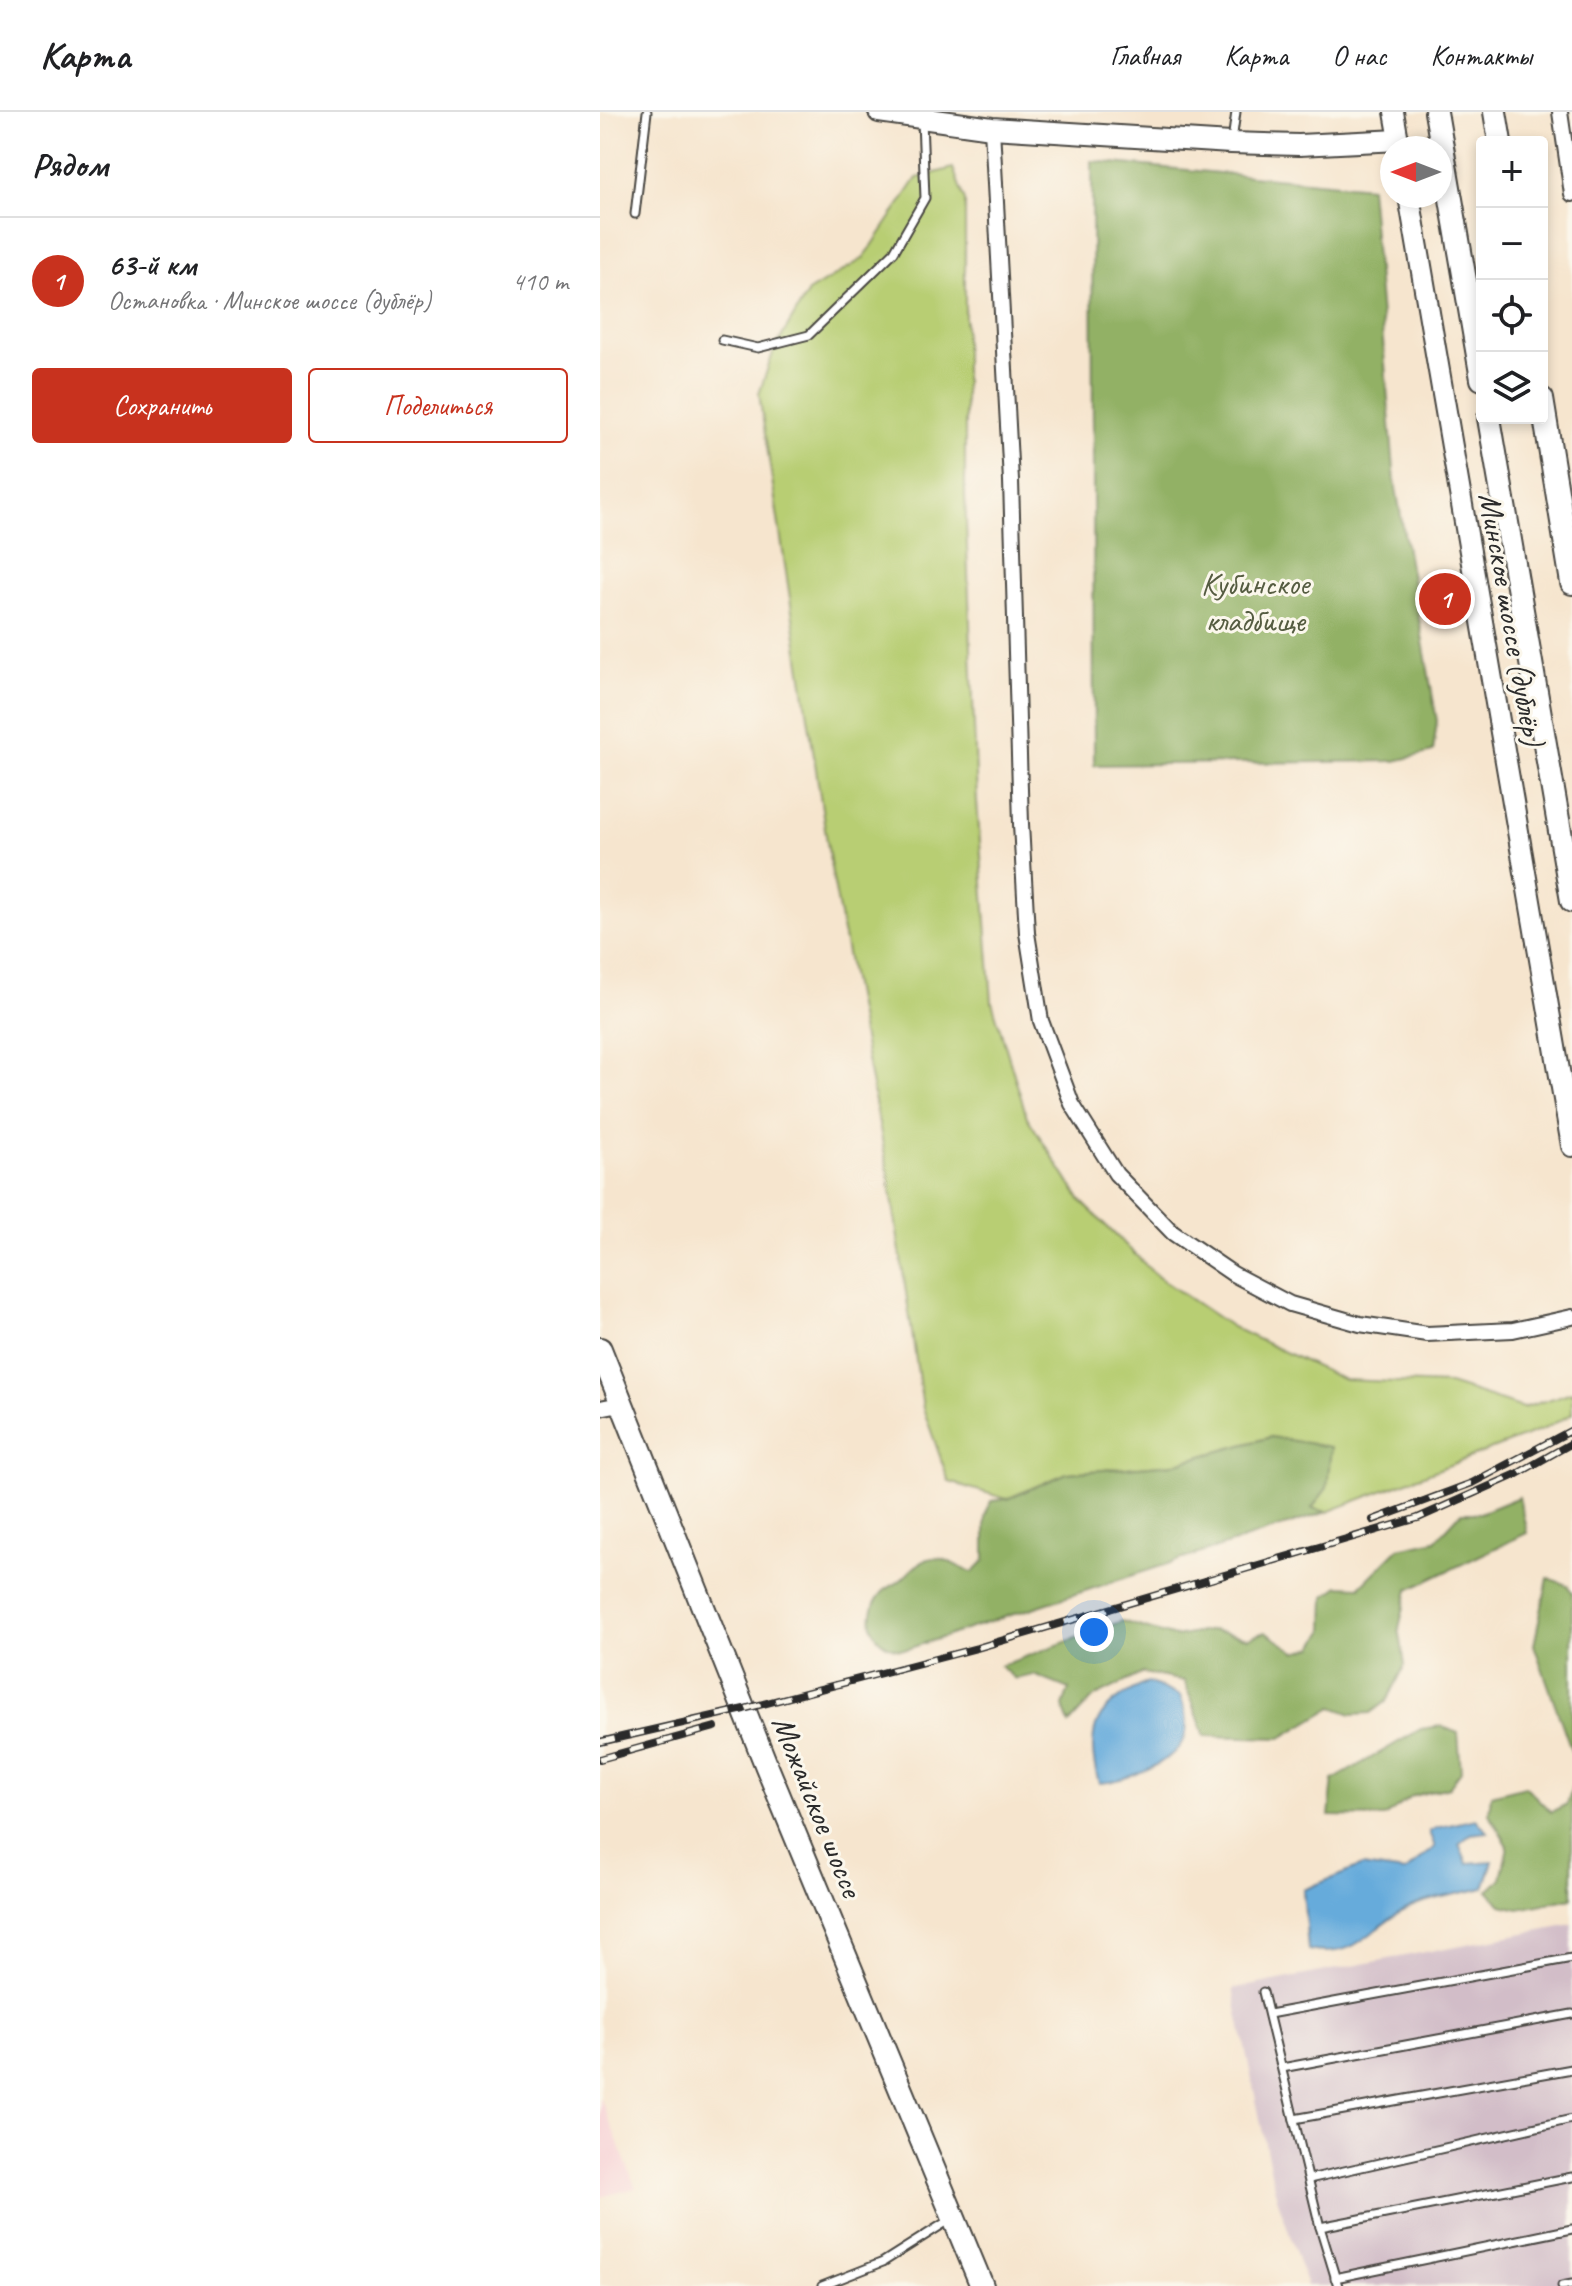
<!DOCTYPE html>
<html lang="ru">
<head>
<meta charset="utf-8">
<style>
  :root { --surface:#fff; --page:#f2f2f2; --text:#202124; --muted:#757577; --line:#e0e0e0; --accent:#c8321e }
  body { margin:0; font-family:Caveat,sans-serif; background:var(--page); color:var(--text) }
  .controls { position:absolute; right:24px; top:24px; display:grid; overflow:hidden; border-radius:8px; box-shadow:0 4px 12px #0003 }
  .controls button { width:72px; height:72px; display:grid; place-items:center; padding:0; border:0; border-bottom:2px solid var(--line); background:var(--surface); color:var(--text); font:40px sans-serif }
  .compass { position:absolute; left:780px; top:24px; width:72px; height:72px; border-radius:50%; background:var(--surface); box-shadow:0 4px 12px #0003; rotate:270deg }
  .you { position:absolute; left:494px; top:1520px; width:28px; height:28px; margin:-20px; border:6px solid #fff; border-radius:50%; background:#1a73e8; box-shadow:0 0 0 12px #1a73e833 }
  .badge { display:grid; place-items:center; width:52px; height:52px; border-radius:50%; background:var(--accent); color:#fff; font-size:26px; font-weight:700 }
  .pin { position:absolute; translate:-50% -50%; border:4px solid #fff; box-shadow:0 2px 8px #0006 }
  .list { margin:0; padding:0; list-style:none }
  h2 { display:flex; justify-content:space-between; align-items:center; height:104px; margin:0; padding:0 32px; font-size:34px }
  h2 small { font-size:26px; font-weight:400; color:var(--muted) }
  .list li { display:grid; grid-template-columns:52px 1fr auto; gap:24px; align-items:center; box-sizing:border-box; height:128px; padding:0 32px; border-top:2px solid var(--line) }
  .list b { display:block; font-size:30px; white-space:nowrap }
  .list p { margin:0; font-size:26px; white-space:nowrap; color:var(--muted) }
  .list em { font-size:26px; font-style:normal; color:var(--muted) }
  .actions { display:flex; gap:16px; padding:24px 32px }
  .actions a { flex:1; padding:18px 0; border:2px solid var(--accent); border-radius:8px; text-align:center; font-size:28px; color:var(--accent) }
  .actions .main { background:var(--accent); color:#fff }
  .icon { flex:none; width:44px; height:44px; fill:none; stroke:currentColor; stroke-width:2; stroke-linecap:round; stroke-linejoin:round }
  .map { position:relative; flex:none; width:972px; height:2174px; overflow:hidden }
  header { display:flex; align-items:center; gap:48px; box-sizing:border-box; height:112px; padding:0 40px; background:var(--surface); border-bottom:2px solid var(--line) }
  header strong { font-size:38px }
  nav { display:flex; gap:44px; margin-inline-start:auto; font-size:28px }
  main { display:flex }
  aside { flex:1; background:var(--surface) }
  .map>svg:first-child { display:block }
  .built { fill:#f7cfd4 }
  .industrial { fill:#d2bdc8 }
  .green { fill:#b8ce73; stroke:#727c4f; stroke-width:2 }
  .forest { fill:#92b165; stroke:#5e6e48; stroke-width:2 }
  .water { fill:#66abdb; stroke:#486b83; stroke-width:2 }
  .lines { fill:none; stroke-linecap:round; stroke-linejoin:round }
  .service-casing { stroke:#494743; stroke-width:11 }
  .minor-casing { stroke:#494743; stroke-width:18 }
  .tertiary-casing { stroke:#494743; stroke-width:22 }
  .secondary-casing { stroke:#494743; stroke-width:24 }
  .primary-casing { stroke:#494743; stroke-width:26 }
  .trunk-casing { stroke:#494743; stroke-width:26 }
  .service { stroke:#fff; stroke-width:7 }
  .minor { stroke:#fff; stroke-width:14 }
  .tertiary { stroke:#fff; stroke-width:18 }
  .secondary { stroke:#fff; stroke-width:20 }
  .primary { stroke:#fff; stroke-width:22 }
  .trunk { stroke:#fff; stroke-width:22 }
  .rail-casing { stroke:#2b2b2b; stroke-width:8 }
  .rail { stroke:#fbf7ec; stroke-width:5; stroke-dasharray:15; stroke-linecap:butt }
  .labels { text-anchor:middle; stroke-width:6; stroke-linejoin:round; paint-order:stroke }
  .park-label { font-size:32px; fill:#555c41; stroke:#fbf7ec }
  .street-label { font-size:32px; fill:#2b2b2b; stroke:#fbf7ec }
</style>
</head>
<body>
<header>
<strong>Карта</strong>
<nav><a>Главная</a><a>Карта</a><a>О нас</a><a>Контакты</a></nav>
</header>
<main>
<aside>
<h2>Рядом<small></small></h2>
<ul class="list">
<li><span class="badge">1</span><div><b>63-й км</b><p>Остановка · Минское шоссе (дублёр)</p></div><em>410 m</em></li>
</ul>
<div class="actions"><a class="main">Сохранить</a><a>Поделиться</a></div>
</aside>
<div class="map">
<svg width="972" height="2174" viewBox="0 0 972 2174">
  <rect width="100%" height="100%" fill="#fbf7ec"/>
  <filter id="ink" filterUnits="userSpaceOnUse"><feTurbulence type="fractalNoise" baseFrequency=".0125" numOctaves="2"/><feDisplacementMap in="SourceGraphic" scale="16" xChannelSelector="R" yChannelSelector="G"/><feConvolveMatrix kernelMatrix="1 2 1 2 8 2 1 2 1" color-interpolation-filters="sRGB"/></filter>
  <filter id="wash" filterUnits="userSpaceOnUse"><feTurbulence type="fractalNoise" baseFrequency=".006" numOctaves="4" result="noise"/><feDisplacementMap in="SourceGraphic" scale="32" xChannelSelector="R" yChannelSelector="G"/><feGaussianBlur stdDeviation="1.8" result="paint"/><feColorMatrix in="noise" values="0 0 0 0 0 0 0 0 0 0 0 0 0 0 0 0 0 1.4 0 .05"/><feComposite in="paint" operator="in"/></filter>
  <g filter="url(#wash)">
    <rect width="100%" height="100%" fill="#f6e5ce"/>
    <polygon class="built" points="0,1985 36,2076 0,2085"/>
    <polygon class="industrial" points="972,1812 972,2174 707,2174 675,2079 633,1877"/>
    <polygon class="green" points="353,56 365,89 365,384 377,690 392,890 427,1005 481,1089 558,1165 632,1215 744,1268 849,1272 923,1296 972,1280 972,1302 944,1317 727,1400 711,1396 671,1325 573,1352 467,1361 407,1387 349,1370 323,1296 289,1065 231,756 159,282 174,238 208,180 264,146 317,66"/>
    <g class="forest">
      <polygon points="492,49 770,75 795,370 837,609 833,640 795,649 494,653"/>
      <path d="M671,1325L731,1335L727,1376L712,1396L727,1400L307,1537C272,1539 261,1505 282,1481C287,1475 296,1473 302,1467C311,1459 319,1448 333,1446C348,1445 357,1457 373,1460L385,1448V1404L391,1389L407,1387L467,1361L573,1352Z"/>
      <polygon points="919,1385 927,1421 808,1478 799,1516 805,1553 787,1589 771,1601 752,1602 733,1595 681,1626 605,1624 584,1569 543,1561 494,1585 469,1612 463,1594 469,1577 434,1563 415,1567 400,1554 522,1509 575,1525 612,1518 648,1526 665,1520 696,1540 714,1535 724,1519 725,1484 739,1474 760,1475 799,1436 836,1428 861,1401 880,1401"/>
      <polygon points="948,1466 967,1473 972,1480 972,1640 934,1533"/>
      <polygon points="840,1614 858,1621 861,1659 849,1675 813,1684 784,1705 729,1704 733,1668 821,1617"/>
      <polygon points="925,1674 951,1700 967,1692 972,1675 972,1786 919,1797 901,1793 888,1779 901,1767 908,1734 889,1701 891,1683"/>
    </g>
    <g class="water">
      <path d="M548,1570L580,1584C585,1597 590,1616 583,1629C572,1651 523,1670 499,1671C483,1616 497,1593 548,1570Z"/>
      <path d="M876,1707L887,1720L871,1722L859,1732L867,1751L893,1749L884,1776C859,1782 829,1786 806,1797C768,1817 758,1848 708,1838L703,1778L762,1754L805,1760L835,1735L829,1720L836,1716Z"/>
    </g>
  </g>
  <g filter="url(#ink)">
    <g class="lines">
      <defs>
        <g id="service">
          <polyline points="632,29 636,0"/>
          <polyline points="35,102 47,0"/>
          <polyline points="122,228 158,236 209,223 294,140 325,86 322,8"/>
          <polyline points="663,1880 720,2115 738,2174"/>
          <polyline points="669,1902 972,1846"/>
          <polyline points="682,1956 972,1902"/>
          <polyline points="694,2007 972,1957"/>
          <polyline points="709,2067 972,2007"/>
          <polyline points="720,2115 972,2065"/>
          <polyline points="735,2166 972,2117"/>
          <polyline points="222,2174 283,2150 351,2107"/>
          <polyline points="962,2174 972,2172"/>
        </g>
        <g id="minor">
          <polyline points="960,0 972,82"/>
          <polyline points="392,16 411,369 421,712 427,821 441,909 472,992 516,1062 573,1121 633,1162 690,1192 760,1212 827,1222 913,1218 972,1205"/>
          <polyline points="0,1296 20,1292"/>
        </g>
        <polyline id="tertiary" points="794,0 799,28"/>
        <g id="secondary">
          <polyline points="279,0 392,16 631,31 699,33 799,28 801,36"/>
          <polyline points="809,84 972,1034"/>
        </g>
        <polyline id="primary" points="0,1237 167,1655 382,2174"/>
        <g id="trunk">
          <polyline points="836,0 882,267"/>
          <polyline points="895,0 900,30"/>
          <polyline points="942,287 972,471"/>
          <polyline points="889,306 972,789"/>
        </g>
      </defs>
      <use href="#service" class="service-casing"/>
      <use href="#minor" class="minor-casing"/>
      <use href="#tertiary" class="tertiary-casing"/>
      <use href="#secondary" class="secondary-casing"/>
      <use href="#primary" class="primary-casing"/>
      <use href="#trunk" class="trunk-casing"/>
      <use href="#service" class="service"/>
      <use href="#minor" class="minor"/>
      <use href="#tertiary" class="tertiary"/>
      <use href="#secondary" class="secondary"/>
      <use href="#primary" class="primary"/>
      <use href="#trunk" class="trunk"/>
      <defs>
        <g id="rail">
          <polyline points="773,1408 872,1371 972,1318"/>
          <polyline points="0,1630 144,1597 377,1536 818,1406 917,1362 972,1331"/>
          <polyline points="0,1647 115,1615"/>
        </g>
      </defs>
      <use href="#rail" class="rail-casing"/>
      <use href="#rail" class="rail"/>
    </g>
  </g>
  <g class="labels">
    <g class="park-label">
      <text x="655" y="482">Кубинское<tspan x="655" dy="37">кладбище</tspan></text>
    </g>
    <g class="street-label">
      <text transform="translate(912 507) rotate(80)" y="11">Минское шоссе (дублёр)</text>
      <text transform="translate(218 1694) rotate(68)" y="11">Можайское шоссе</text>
    </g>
  </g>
</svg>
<div class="controls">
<button>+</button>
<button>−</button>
<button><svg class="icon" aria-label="locate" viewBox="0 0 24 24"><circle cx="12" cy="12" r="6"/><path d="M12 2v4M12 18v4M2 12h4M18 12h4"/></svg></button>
<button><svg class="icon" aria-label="layers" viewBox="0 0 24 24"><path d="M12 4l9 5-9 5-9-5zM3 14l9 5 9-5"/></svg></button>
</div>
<svg class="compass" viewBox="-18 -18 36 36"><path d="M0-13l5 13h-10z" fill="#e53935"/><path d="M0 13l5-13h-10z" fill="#757577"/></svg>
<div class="you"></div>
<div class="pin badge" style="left:845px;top:487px">1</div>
</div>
</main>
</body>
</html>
